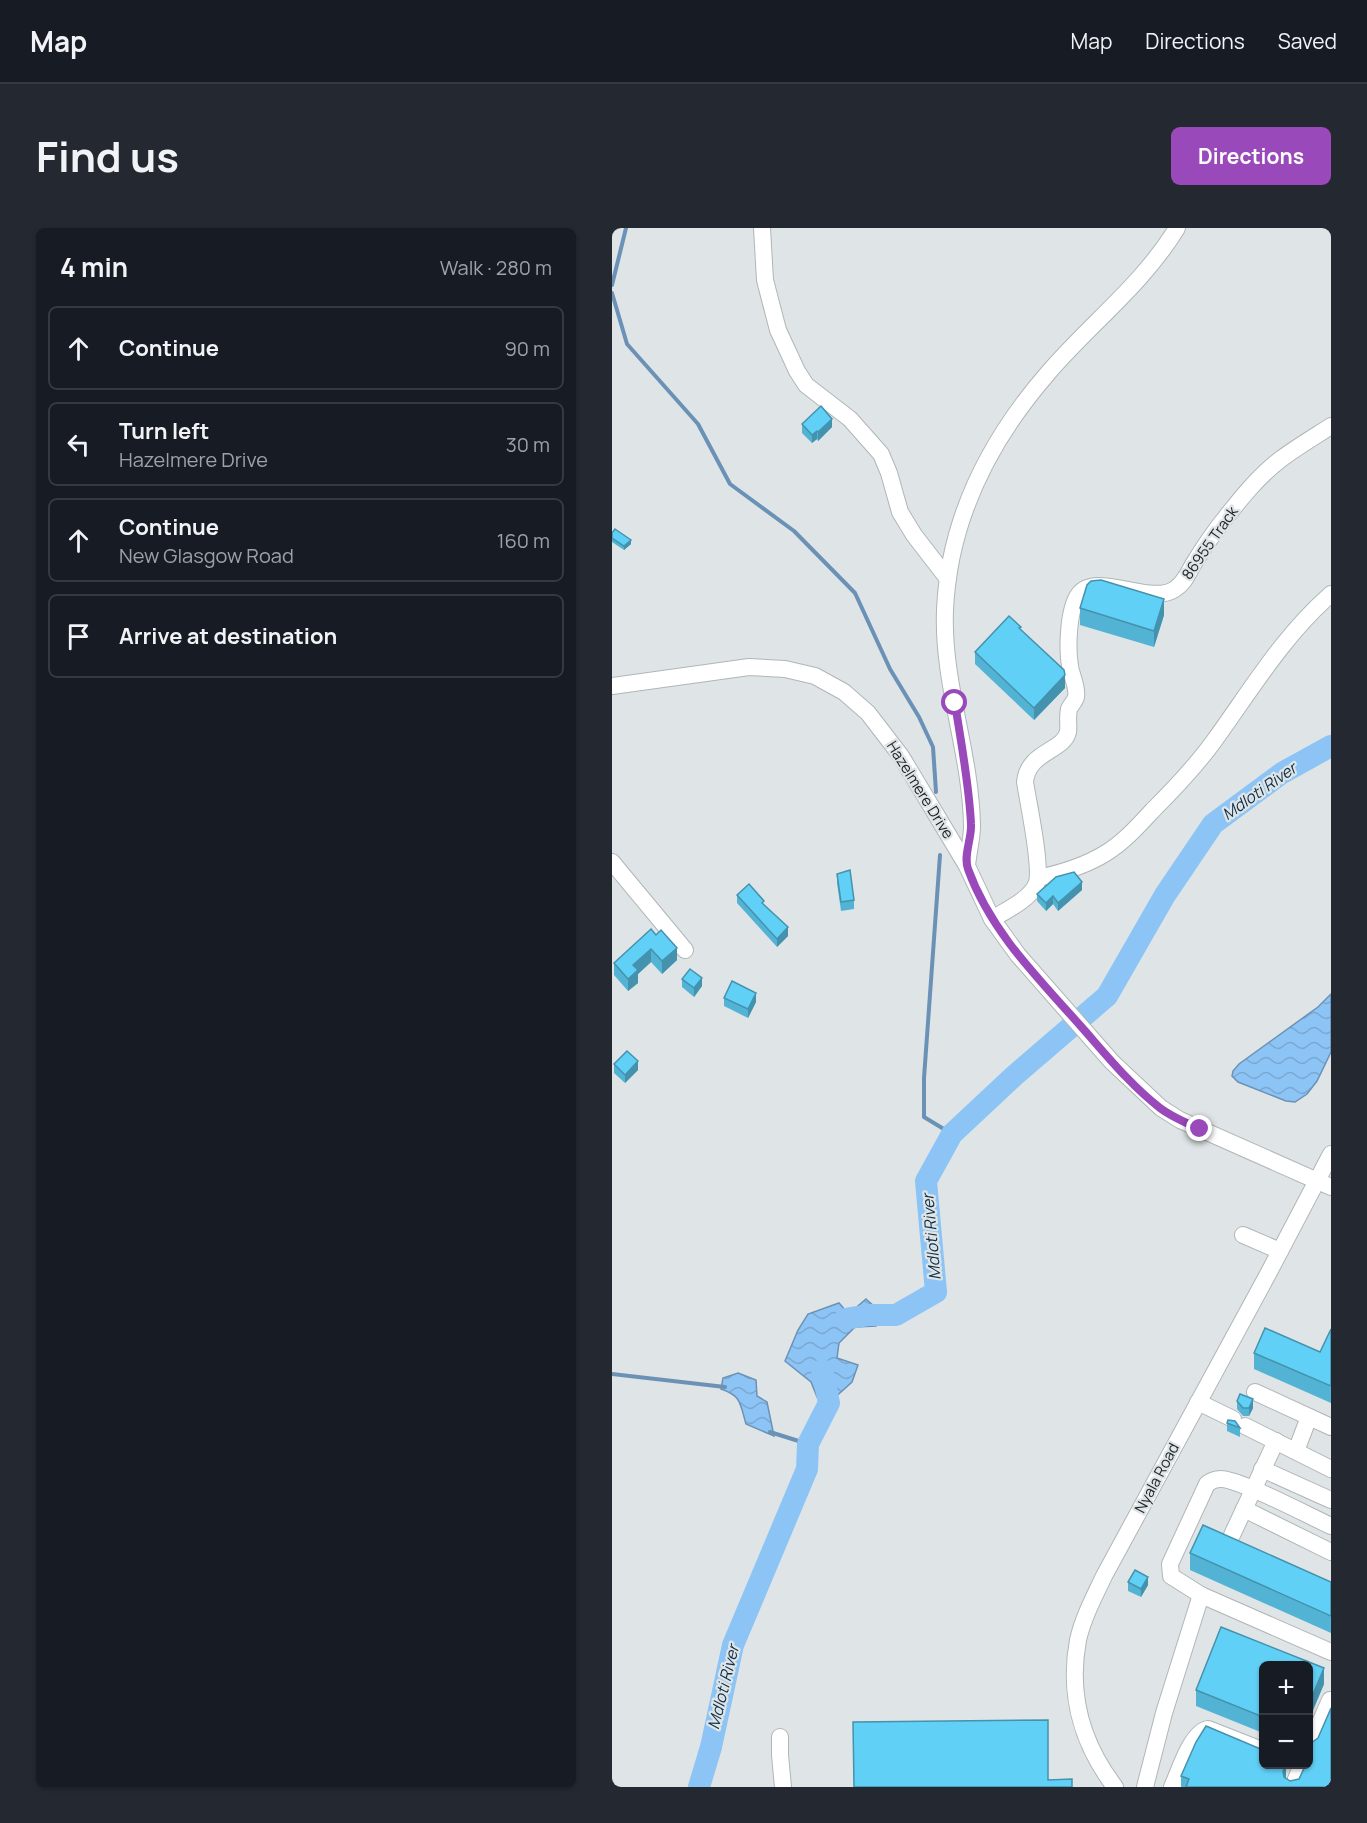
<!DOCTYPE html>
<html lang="en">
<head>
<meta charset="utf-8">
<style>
  :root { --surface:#171b24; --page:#242831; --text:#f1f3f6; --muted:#9ea1a6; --line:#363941; --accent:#9949b9 }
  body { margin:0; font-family:Manrope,sans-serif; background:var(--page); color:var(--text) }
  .controls { position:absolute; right:18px; bottom:18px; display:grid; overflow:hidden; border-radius:9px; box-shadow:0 2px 4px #0004 }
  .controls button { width:54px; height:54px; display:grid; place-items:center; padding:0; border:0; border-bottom:2px solid var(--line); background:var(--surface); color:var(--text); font:30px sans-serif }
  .stop { position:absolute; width:18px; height:18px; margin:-14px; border:4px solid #9949b9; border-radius:50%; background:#fff }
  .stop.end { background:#9949b9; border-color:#fff; box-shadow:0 2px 6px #0008 }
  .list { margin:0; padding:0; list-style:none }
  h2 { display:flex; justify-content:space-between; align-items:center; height:78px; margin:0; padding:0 24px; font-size:26px }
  h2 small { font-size:20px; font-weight:400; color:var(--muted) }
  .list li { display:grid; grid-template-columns:39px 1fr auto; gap:18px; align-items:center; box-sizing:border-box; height:84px; margin:0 12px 12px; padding:0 12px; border:2px solid var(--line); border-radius:9px }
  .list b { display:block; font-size:22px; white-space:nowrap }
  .list p { margin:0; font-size:20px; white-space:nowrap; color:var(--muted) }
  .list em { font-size:20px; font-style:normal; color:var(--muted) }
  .icon { flex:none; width:33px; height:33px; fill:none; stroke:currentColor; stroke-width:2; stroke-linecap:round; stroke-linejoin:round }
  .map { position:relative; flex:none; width:719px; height:1559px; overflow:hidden; border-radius:9px }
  header { display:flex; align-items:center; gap:36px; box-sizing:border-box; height:84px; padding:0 30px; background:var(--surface); border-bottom:2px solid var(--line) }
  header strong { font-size:28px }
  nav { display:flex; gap:33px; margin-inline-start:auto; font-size:21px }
  .intro { display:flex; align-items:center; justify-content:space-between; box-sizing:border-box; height:144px; padding:0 36px }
  h1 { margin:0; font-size:42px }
  .button { padding:15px 27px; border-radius:9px; background:var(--accent); color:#fff; font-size:21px; font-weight:700 }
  main { display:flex; gap:36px; padding:0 36px }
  aside { flex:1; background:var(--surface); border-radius:9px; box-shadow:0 2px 4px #0004 }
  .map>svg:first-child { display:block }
  .water { fill:url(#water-waves); stroke:#6b92b6; stroke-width:1.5 }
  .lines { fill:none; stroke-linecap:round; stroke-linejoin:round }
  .stream { stroke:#6b92b6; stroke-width:4 }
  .river { stroke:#8dc4f6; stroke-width:22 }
  .minor-casing { stroke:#b0b6b7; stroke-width:18 }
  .minor { stroke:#fff; stroke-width:16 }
  .wall { fill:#53b3d4 }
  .shaded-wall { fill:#4492ad }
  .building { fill:#61d0f7; stroke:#4492ad; stroke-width:1.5 }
  .route { stroke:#9949b9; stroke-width:8 }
  .labels { text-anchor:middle; stroke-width:4.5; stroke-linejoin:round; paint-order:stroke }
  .street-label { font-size:15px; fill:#1c1f1f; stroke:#dfe5e6 }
  .water-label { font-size:16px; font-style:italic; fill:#0f2d46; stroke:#dfe5e6 }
</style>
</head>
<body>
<header>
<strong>Map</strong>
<nav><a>Map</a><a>Directions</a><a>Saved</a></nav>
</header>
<div class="intro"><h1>Find us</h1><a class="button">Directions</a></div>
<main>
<aside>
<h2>4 min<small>Walk · 280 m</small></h2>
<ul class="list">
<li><svg class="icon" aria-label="ahead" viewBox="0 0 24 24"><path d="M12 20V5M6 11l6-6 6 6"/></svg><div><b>Continue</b></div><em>90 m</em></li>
<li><svg class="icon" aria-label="left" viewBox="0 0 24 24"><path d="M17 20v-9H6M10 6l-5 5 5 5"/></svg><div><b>Turn left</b><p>Hazelmere Drive</p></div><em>30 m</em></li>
<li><svg class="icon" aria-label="ahead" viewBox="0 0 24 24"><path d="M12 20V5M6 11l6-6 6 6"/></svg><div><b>Continue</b><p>New Glasgow Road</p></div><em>160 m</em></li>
<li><svg class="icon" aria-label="arrive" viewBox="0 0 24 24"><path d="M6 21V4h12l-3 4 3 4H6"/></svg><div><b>Arrive at destination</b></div></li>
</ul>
</aside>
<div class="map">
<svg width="719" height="1559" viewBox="0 0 719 1559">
  <defs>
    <pattern id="water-waves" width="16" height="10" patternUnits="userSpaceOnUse" patternTransform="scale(1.5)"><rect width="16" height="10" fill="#8dc4f6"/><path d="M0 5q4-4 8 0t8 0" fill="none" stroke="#79a8d2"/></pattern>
  </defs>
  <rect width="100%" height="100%" fill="#dfe5e6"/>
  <g class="water">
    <polygon points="719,766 719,824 705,853 695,866 683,874 674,873 626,854 620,848 621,843 627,836 706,779"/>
    <polygon points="254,1071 263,1079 264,1098 243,1099 227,1115 225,1130 246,1137 240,1154 219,1173 205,1169 199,1154 173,1133 186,1102 196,1086 227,1075 234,1083 240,1083"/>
    <path d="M126,1145L144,1152L145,1168L155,1174L162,1208L134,1196C128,1176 130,1168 109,1161L111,1150Z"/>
  </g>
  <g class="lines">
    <g class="stream">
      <polyline points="0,57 14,0"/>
      <polyline points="0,65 15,116 86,196 118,256 182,303 243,365 278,441 307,489 321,519 324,564"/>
      <polyline points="328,627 312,850 312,889 340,906"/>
      <polyline points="0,1146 113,1159"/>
      <polyline points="158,1204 196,1216"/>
    </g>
    <g class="river">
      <polyline points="233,1091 257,1087 284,1087 324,1064 314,953 340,906 402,848 495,768 553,667 601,596 670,545 719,518"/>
      <polyline points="87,1559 99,1519 121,1417 195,1241 196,1216 217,1175 210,1142"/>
    </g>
    <defs>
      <g id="minor">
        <polyline points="150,0 153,52 166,102 185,143 194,157 238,191 269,226 277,245 288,284 302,307 336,351"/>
        <polyline points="0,458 137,439 173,441 203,448 232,464 256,485 289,528 355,638 380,691 406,727 500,834 549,880 568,892 719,959"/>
        <polyline points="0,634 73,722"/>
        <path d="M355,638C356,625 360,611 360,598C359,525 330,455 333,382C337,291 377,213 436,145C478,96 531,56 565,0"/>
        <path d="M426,650C450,645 473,638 494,625C512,614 527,597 541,582C563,560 584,538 602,513C639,462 671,408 719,366"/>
        <path d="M380,691C393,683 417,672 424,657C431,642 416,574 413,554C416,523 451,524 456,504C457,497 455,489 457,481C459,477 463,473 464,469C466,459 459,447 458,438C455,420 456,381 467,366C484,343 539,378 563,361C574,354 577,342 584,332C591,320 599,309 607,298C626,274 645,249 669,231C685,219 702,209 719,198"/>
        <polyline points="631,1007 668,1023"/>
        <polyline points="643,1164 719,1199"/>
        <polyline points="586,1174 621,1191"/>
        <polyline points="633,1198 719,1241"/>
        <polyline points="684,1223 697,1189"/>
        <polyline points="650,1241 719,1272"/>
        <polyline points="632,1281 719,1324"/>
        <polyline points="620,1307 664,1213"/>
        <path d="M589,1367L559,1348L558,1336L595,1256C599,1253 603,1251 608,1251C626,1250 699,1289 719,1298"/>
        <polyline points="168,1509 168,1527 171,1559"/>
        <polyline points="696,1522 718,1472"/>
        <path d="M503,1559C470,1516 456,1466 466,1412C471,1390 482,1369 492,1348L656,1046L719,926"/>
        <polyline points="533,1559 552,1485 589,1367 719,1424"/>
        <path d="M560,1559C567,1544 579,1504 596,1501L652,1523"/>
        <polyline points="681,1559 690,1536"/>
      </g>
    </defs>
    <use href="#minor" class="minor-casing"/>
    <use href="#minor" class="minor"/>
  </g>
  <g class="wall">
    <polygon points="190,196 220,199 206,213 205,211 200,215 190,205"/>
    <polygon points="0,305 19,316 12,322 0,314"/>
    <polygon points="468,380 552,387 542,419 468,397"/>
    <polygon points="409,402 453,460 422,492 363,436 363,424"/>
    <polygon points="225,646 242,672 242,681 229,683 225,655"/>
    <polygon points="470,662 446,683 441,676 434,683 425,673 425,666"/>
    <polygon points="125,667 152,677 176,708 165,719 125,675"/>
    <polygon points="39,701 65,732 50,746 39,734 26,746 26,755 16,763 2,747 2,735"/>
    <polygon points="70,751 90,758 82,769 70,759"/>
    <polygon points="112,770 144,774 136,790 112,778"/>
    <polygon points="2,836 26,842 13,855 2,845"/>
    <polygon points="719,1101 719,1175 642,1141 642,1125 708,1124"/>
    <polygon points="625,1173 641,1180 637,1188 631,1188 625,1181"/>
    <polygon points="615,1195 628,1200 628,1209 615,1203"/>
    <polygon points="578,1325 719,1354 719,1405 578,1342"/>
    <polygon points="516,1354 536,1357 529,1369 516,1363"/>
    <polygon points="609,1399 712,1440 712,1456 696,1494 696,1437 651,1437 651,1505 584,1478 584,1462"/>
    <polygon points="706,1510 719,1559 569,1559 569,1548 674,1536 674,1550 678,1553 687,1551 699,1525 699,1515"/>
  </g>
  <g class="shaded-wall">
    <polygon points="220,191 220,199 206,213 206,204"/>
    <polygon points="205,203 205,211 200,215 200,207"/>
    <polygon points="19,312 19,316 12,322 12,318"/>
    <polygon points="552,371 552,387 542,419 542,403"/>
    <polygon points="453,447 453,460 422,492 422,480"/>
    <polygon points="470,654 470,662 446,683 446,675"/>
    <polygon points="441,668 441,676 434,683 434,675"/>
    <polygon points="176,699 176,708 165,719 165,711"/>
    <polygon points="65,720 65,732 50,746 50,733"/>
    <polygon points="39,721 39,734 26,746 26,755 16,763 16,751 21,737"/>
    <polygon points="90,750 90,758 82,769 82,760"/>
    <polygon points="144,765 144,774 136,790 136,781"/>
    <polygon points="26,833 26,842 13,855 13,847"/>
    <polygon points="641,1171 641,1180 637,1188 637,1180"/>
    <polygon points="536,1349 536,1357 529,1369 529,1361"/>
    <polygon points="712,1440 712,1456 696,1494 696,1478"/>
    <polygon points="673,1536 674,1536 674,1547 671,1559 671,1544"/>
  </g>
  <g class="building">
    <polygon points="209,178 220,191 206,204 205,203 200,207 190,196"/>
    <polygon points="3,301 19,312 12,318 0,310 0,305"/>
    <polygon points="489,352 552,371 542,403 468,380 475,357 479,353"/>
    <polygon points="397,388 409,399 407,400 452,442 453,447 422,480 363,424"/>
    <polygon points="238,642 242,672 229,674 225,646"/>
    <polygon points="462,644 470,654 446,675 441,668 434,675 425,666 444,649"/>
    <polygon points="137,656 152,673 150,675 176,699 165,711 125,667"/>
    <polygon points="39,701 44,707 49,702 65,720 50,733 39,721 21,737 26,742 16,751 2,735"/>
    <polygon points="78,741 90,750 82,760 70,751"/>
    <polygon points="120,753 144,765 136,781 112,770"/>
    <polygon points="15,823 26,833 13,847 2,836"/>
    <polygon points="653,1100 708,1124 719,1101 719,1158 642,1125"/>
    <polygon points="628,1166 641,1171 637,1180 631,1180 625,1173"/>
    <polygon points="616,1192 623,1193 628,1200 615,1195"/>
    <polygon points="591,1297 719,1354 719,1388 578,1325"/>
    <polygon points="523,1342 536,1349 529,1361 516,1354"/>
    <polygon points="609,1399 712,1440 696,1478 696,1437 651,1437 651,1489 584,1462"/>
    <polygon points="719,1480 719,1559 574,1559 577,1551 569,1548 584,1514 594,1498 651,1522 651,1536 673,1536 671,1544 672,1549 678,1553 687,1551 694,1536 696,1536 696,1531 700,1524 699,1515 706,1510"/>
    <polygon points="436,1492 436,1552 460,1551 460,1559 242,1559 241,1494"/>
  </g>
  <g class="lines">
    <path class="route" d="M343,475C349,515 357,555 359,596C360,610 351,628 356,641C378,702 424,748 466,795C492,824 517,856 548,880C560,889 574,895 588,901"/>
  </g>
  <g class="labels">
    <g class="street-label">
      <text transform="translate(598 315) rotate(-55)" y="5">86955 Track</text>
      <text transform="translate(308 562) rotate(58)" y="5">Hazelmere Drive</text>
      <text transform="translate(545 1250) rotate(-62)" y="5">Nyala Road</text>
    </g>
    <g class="water-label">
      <text transform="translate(647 563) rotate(-35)" y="6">Mdloti River</text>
      <text transform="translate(319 1009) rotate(-95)" y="6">Mdloti River</text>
      <text transform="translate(111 1459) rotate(-76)" y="6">Mdloti River</text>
    </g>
  </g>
</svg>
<div class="controls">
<button>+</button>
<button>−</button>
</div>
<div class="stop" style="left:343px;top:475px"></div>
<div class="stop end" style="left:588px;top:901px"></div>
</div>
</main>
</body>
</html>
